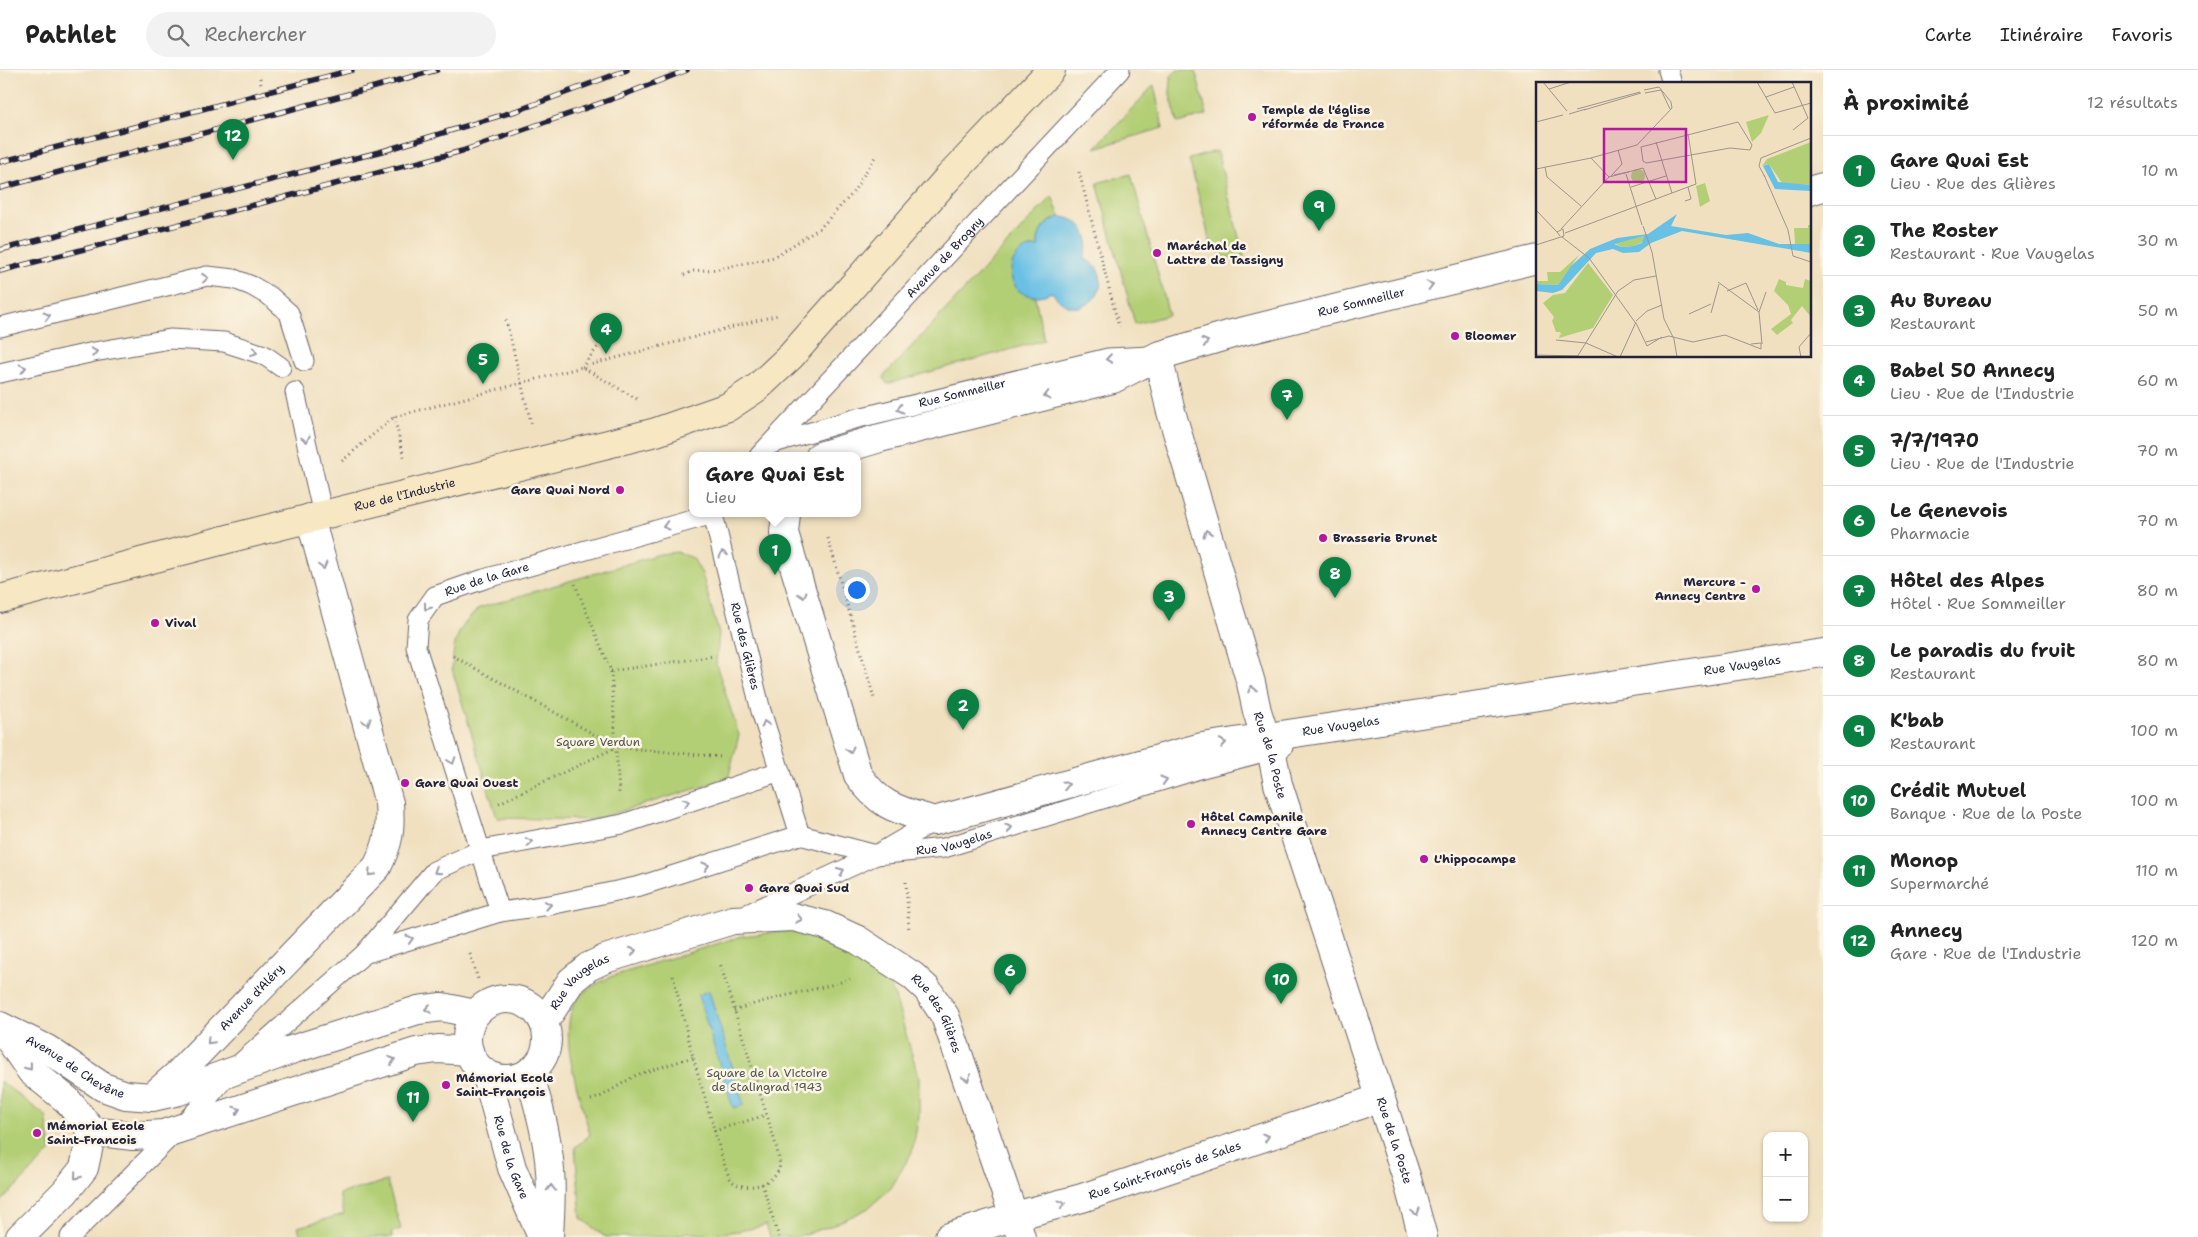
<!DOCTYPE html>
<html lang="fr">
<head>
<meta charset="utf-8">
<style>
  :root { --surface:#fff; --page:#f2f2f2; --text:#222; --muted:#767676; --line:#e0e0e0; --accent:#0b8043 }
  body { margin:0; font-family:"Shantell Sans",sans-serif; background:var(--page); color:var(--text) }
  .controls { position:absolute; right:15px; bottom:15px; display:grid; overflow:hidden; border-radius:10px; box-shadow:0 1px 4px #0004 }
  .controls button { width:45px; height:45px; display:grid; place-items:center; padding:0; border:0; border-bottom:1px solid var(--line); background:var(--surface); color:var(--text); font:25px sans-serif }
  .you { position:absolute; left:856px; top:519px; width:18px; height:18px; margin:-12px; border:4px solid #fff; border-radius:50%; background:#1a73e8; box-shadow:0 0 0 8px #1a73e833 }
  .badge { display:grid; place-items:center; width:32px; height:32px; border-radius:50%; background:var(--accent); color:#fff; font-size:16px; font-weight:700 }
  .pin { position:absolute; translate:-50% -41px; filter:drop-shadow(0 1px 2px #0008) }
  .pin::after { content:''; position:absolute; top:26px; width:18px; height:15px; background:inherit; clip-path:polygon(0 0,100% 0,50% 100%) }
  .popup { position:absolute; left:689px; top:382px; width:172px; height:65px; box-sizing:border-box; display:grid; place-content:center; border-radius:10px; background:var(--surface); filter:drop-shadow(0 1px 4px #0005); font-size:16px; white-space:nowrap; color:var(--muted) }
  .popup b { font-size:19px; color:var(--text) }
  .popup::after { content:''; position:absolute; left:50%; top:100%; margin-left:-10px; border:10px solid transparent; border-top-color:var(--surface) }
  .list { margin:0; padding:0; list-style:none }
  h2 { display:flex; justify-content:space-between; align-items:center; height:65px; margin:0; padding:0 20px; font-size:21px }
  h2 small { font-size:16px; font-weight:400; color:var(--muted) }
  .list li { display:grid; grid-template-columns:32px 1fr auto; gap:15px; align-items:center; box-sizing:border-box; height:70px; padding:0 20px; border-top:1px solid var(--line) }
  .list b { display:block; font-size:19px; white-space:nowrap }
  .list p { margin:0; font-size:16px; white-space:nowrap; color:var(--muted) }
  .list em { font-size:16px; font-style:normal; color:var(--muted) }
  .icon { flex:none; width:28px; height:28px; fill:none; stroke:currentColor; stroke-width:2; stroke-linecap:round; stroke-linejoin:round }
  .map { position:relative; flex:none; width:1823px; height:1167px; overflow:hidden }
  header { display:flex; align-items:center; gap:30px; box-sizing:border-box; height:70px; padding:0 25px; background:var(--surface); border-bottom:1px solid var(--line) }
  header strong { font-size:24px }
  nav { display:flex; gap:28px; margin-inline-start:auto; font-size:18px }
  .search { width:350px; height:45px; background:var(--page); display:flex; align-items:center; gap:12px; box-sizing:border-box; padding:0 18px; border-radius:28px; color:var(--muted); font-size:19px }
  main { display:flex }
  aside { flex:1; background:var(--surface) }
  .map>svg:first-child { display:block }
  .green { fill:#b3cf76; stroke:#6a7858 }
  .water { fill:#68c0e5; stroke:#457190 }
  .lines { fill:none; stroke-linecap:round; stroke-linejoin:round }
  .lane-casing { stroke:#6a646a; stroke-width:21 }
  .street-casing { stroke:#6a646a; stroke-width:30 }
  .secondary-casing { stroke:#6a646a; stroke-width:30 }
  .path { stroke:#6a646a; stroke-width:3; stroke-dasharray:1 4; stroke-linecap:butt }
  .lane { stroke:#fff; stroke-width:19 }
  .street { stroke:#fff; stroke-width:28 }
  .secondary { stroke:#f7e8c3; stroke-width:28 }
  .rail-casing { stroke:#22223b; stroke-width:5.5 }
  .rail { stroke:#fcf5e5; stroke-width:4; stroke-dasharray:11; stroke-linecap:butt }
  .oneway { stroke:#9c9ca7 }
  .poi-dot { fill:#b5179e; stroke:#fcf5e5; stroke-width:2 }
  .labels { text-anchor:middle; stroke-width:5; stroke-linejoin:round; paint-order:stroke }
  .poi-label { font-size:12px; font-weight:bold; fill:#22223b; stroke:#fcf5e5; text-anchor:start }
  .street-label { font-size:12px; fill:#22223b; stroke:#fcf5e5 }
  .park-label { font-size:12px; fill:#4e564d; stroke:#fcf5e5 }
  .inset-road { fill:none; stroke:#9e948b; stroke-width:1 }
  .view { fill:#b5179e; fill-opacity:0.15; stroke:#b5179e; stroke-width:2.5 }
  .inset-edge { fill:none; stroke:#22223b; stroke-width:2.5 }
</style>
</head>
<body>
<header>
<strong>Pathlet</strong>
<div class="search"><svg class="icon" aria-label="search" viewBox="0 0 24 24"><circle cx="10" cy="10" r="6"/><path d="M15 15l6 6"/></svg>Rechercher</div>
<nav><a>Carte</a><a>Itinéraire</a><a>Favoris</a></nav>
</header>
<main>
<div class="map">
<svg width="1823" height="1167" viewBox="0 0 1823 1167">
  <rect width="100%" height="100%" fill="#fcf5e5"/>
  <filter id="ink" filterUnits="userSpaceOnUse"><feTurbulence type="fractalNoise" baseFrequency=".02" numOctaves="2"/><feDisplacementMap in="SourceGraphic" scale="10" xChannelSelector="R" yChannelSelector="G"/><feConvolveMatrix kernelMatrix="1 2 1 2 8 2 1 2 1" color-interpolation-filters="sRGB"/></filter>
  <filter id="wash" filterUnits="userSpaceOnUse"><feTurbulence type="fractalNoise" baseFrequency=".0096" numOctaves="4" result="noise"/><feDisplacementMap in="SourceGraphic" scale="20" xChannelSelector="R" yChannelSelector="G"/><feGaussianBlur stdDeviation="1.12" result="paint"/><feColorMatrix in="noise" values="0 0 0 0 0 0 0 0 0 0 0 0 0 0 0 0 0 1.4 0 .05"/><feComposite in="paint" operator="in"/></filter>
  <g filter="url(#wash)">
    <rect width="100%" height="100%" fill="#f0e0c0"/>
    <g class="green">
      <polygon points="1177,0 1195,0 1207,45 1178,53 1170,24 1171,6"/>
      <polygon points="1154,15 1163,58 1095,78"/>
      <polygon points="1217,81 1245,191 1223,187 1211,175 1189,89"/>
      <polygon points="1131,104 1169,245 1135,254 1097,113"/>
      <path d="M1052,126L1060,147C1046,151 1037,160 1038,177H1031L1011,208L1019,221L1035,227L1044,270L887,314L883,307Z"/>
      <path d="M677,482L693,488L702,504L719,564L716,594L739,665L728,709L592,750L497,748L452,599C454,568 457,560 479,538L660,484Z"/>
      <path d="M785,861L804,862L837,874L874,895L884,906L895,927L919,1008V1046L912,1082L891,1118L867,1139L831,1156L796,1167H770L766,1155C744,1161 709,1167 688,1162L671,1167H605L581,1148L575,1077L590,1065C581,1029 560,975 572,939C577,923 599,912 613,906L742,866Z"/>
      <polygon points="0,1011 46,1046 51,1081 0,1133"/>
      <polygon points="387,1111 401,1159 391,1162 393,1167 301,1167 298,1157 344,1144 339,1124"/>
    </g>
    <g class="water">
      <path d="M1060,147C1082,148 1095,168 1083,188C1126,206 1081,265 1052,222C1006,243 995,178 1038,177C1037,160 1046,152 1060,147Z"/>
      <polygon points="709,921 744,1035 733,1038 698,925"/>
    </g>
  </g>
  <g filter="url(#ink)">
    <g class="lines">
      <defs>
        <g id="lane">
          <polyline points="1668,0 1672,14"/>
          <polyline points="0,257 207,206 234,209 252,216 271,227 289,243 304,291"/>
          <polyline points="0,303 94,282 170,269 224,272 264,285 281,297"/>
          <polyline points="295,322 323,445"/>
          <path id="s1" d="M771,374L854,349L1108,288L1150,286"/>
          <path id="s2" d="M759,386L1120,0"/>
          <path id="s3" d="M713,444L761,641L800,765"/>
          <path id="s4" d="M800,765L876,785L944,778L1206,697L1283,677"/>
          <path id="s5" d="M500,842L416,577L418,550L435,526L484,509L713,444"/>
          <polyline points="743,846 876,785 934,751"/>
          <polyline points="364,884 500,842 550,835 640,816 800,765"/>
          <polyline points="70,1167 201,1036 228,1004 364,884 434,801 481,780 623,754 780,701"/>
        </g>
        <g id="street">
          <polyline points="1809,121 1823,117"/>
          <path id="s6" d="M1158,286L1170,338L1251,613L1257,641L1265,666L1271,679L1278,714L1407,1109L1423,1167"/>
          <path id="s7" d="M820,386L880,368L1113,309L1158,286L1232,264L1537,189"/>
          <path id="s8" d="M786,444L784,463L858,705C881,738 899,740 934,751L1202,677L1823,583"/>
          <circle cx="507" cy="969" r="40"/>
          <path id="s9" d="M544,952L571,911L588,897L605,889L733,850L793,847L825,855L858,870L913,906L927,919L945,946L1021,1167"/>
          <path id="s10" d="M0,956L47,979L103,1017L126,1025L152,1027L179,1021L291,980L418,940L442,937L475,944"/>
          <polyline points="2,959 31,1001 67,1030 92,1061"/>
          <path d="M529,1002C538,1035 548,1067 550,1101C552,1123 550,1145 549,1167"/>
          <path id="s11" d="M486,1003L512,1098L542,1167"/>
          <path id="s12" d="M152,1027L178,1004L377,797C389,773 391,760 389,733L310,448"/>
          <polyline points="92,1061 133,1066 163,1064 416,982 438,979 469,981"/>
          <polyline points="20,1167 65,1122 84,1098 92,1061"/>
          <path id="s13" d="M949,1167L1015,1146L1082,1128L1381,1028"/>
        </g>
        <g id="secondary">
          <path id="s14" d="M0,529L239,466L656,362L728,337L758,317L791,286L948,108L1051,0"/>
        </g>
      </defs>
      <use href="#lane" class="lane-casing"/>
      <use href="#street" class="street-casing"/>
      <use href="#secondary" class="secondary-casing"/>
      <g class="path">
        <polyline points="260,8 261,15"/>
        <polyline points="1079,102 1119,257"/>
        <polyline points="684,205 693,201 719,199 774,187 820,158 852,124 875,87"/>
        <polyline points="506,250 532,357"/>
        <polyline points="619,250 582,297 778,245"/>
        <polyline points="394,347 405,390"/>
        <polyline points="342,391 394,347 582,297 637,329"/>
        <polyline points="828,468 874,628"/>
        <polyline points="575,514 611,601 619,723"/>
        <polyline points="453,586 617,677 721,687"/>
        <polyline points="611,601 715,586"/>
        <polyline points="499,733 617,677"/>
        <polyline points="906,812 909,861"/>
        <polyline points="470,884 478,909"/>
        <path d="M673,906L693,987L725,1097C727,1101 729,1108 732,1111C744,1123 774,1114 779,1099C781,1092 777,1082 776,1075L720,893"/>
        <path d="M734,941C772,926 812,922 850,909"/>
        <polyline points="591,1030 602,1026 636,1005 693,987"/>
        <polyline points="714,1061 766,1045"/>
        <polyline points="762,1114 779,1167"/>
      </g>
      <use href="#lane" class="lane"/>
      <use href="#street" class="street"/>
      <use href="#secondary" class="secondary"/>
      <defs>
        <g id="rail">
          <polyline points="0,92 352,0"/>
          <polyline points="0,118 437,0"/>
          <polyline points="0,180 383,81 519,40 627,0"/>
          <polyline points="0,201 462,81 618,27 687,0"/>
        </g>
      </defs>
      <use href="#rail" class="rail-casing"/>
      <use href="#rail" class="rail"/>
    </g>
    <defs><path id="oneway-chevron" d="M-2-3.5L2.5 0L-2 3.5" fill="none" stroke-width="1.6" stroke-linecap="round" stroke-linejoin="round" transform="scale(1.25)"/></defs>
    <g class="oneway">
      <use href="#oneway-chevron" transform="translate(205 208) rotate(-6)"/>
      <use href="#oneway-chevron" transform="translate(1430 215) rotate(-14)"/>
      <use href="#oneway-chevron" transform="translate(47 246) rotate(-14)"/>
      <use href="#oneway-chevron" transform="translate(1205 272) rotate(-16)"/>
      <use href="#oneway-chevron" transform="translate(94 282) rotate(-11)"/>
      <use href="#oneway-chevron" transform="translate(254 282) rotate(18)"/>
      <use href="#oneway-chevron" transform="translate(1109 289) rotate(172)"/>
      <use href="#oneway-chevron" transform="translate(23 298) rotate(-13)"/>
      <use href="#oneway-chevron" transform="translate(1047 326) rotate(166)"/>
      <use href="#oneway-chevron" transform="translate(900 339) rotate(166)"/>
      <use href="#oneway-chevron" transform="translate(306 369) rotate(77)"/>
      <use href="#oneway-chevron" transform="translate(666 456) rotate(165)"/>
      <use href="#oneway-chevron" transform="translate(1207 463) rotate(-107)"/>
      <use href="#oneway-chevron" transform="translate(723 484) rotate(-105)"/>
      <use href="#oneway-chevron" transform="translate(323 496) rotate(75)"/>
      <use href="#oneway-chevron" transform="translate(803 525) rotate(73)"/>
      <use href="#oneway-chevron" transform="translate(427 537) rotate(126)"/>
      <use href="#oneway-chevron" transform="translate(1252 619) rotate(-102)"/>
      <use href="#oneway-chevron" transform="translate(367 652) rotate(74)"/>
      <use href="#oneway-chevron" transform="translate(765 654) rotate(-107)"/>
      <use href="#oneway-chevron" transform="translate(1223 673) rotate(-9)"/>
      <use href="#oneway-chevron" transform="translate(850 680) rotate(73)"/>
      <use href="#oneway-chevron" transform="translate(452 691) rotate(72)"/>
      <use href="#oneway-chevron" transform="translate(1164 710) rotate(-17)"/>
      <use href="#oneway-chevron" transform="translate(1066 715) rotate(-15)"/>
      <use href="#oneway-chevron" transform="translate(686 732) rotate(-19)"/>
      <use href="#oneway-chevron" transform="translate(1009 758) rotate(-17)"/>
      <use href="#oneway-chevron" transform="translate(529 772) rotate(-10)"/>
      <use href="#oneway-chevron" transform="translate(706 796) rotate(-17)"/>
      <use href="#oneway-chevron" transform="translate(437 801) rotate(147)"/>
      <use href="#oneway-chevron" transform="translate(841 801) rotate(-24)"/>
      <use href="#oneway-chevron" transform="translate(371 803) rotate(134)"/>
      <use href="#oneway-chevron" transform="translate(548 835) rotate(-10)"/>
      <use href="#oneway-chevron" transform="translate(799 849) rotate(12)"/>
      <use href="#oneway-chevron" transform="translate(410 869) rotate(-17)"/>
      <use href="#oneway-chevron" transform="translate(633 881) rotate(-17)"/>
      <use href="#oneway-chevron" transform="translate(428 939) rotate(172)"/>
      <use href="#oneway-chevron" transform="translate(210 971) rotate(134)"/>
      <use href="#oneway-chevron" transform="translate(392 990) rotate(-18)"/>
      <use href="#oneway-chevron" transform="translate(29 997) rotate(51)"/>
      <use href="#oneway-chevron" transform="translate(967 1008) rotate(71)"/>
      <use href="#oneway-chevron" transform="translate(237 1040) rotate(-18)"/>
      <use href="#oneway-chevron" transform="translate(1266 1067) rotate(-18)"/>
      <use href="#oneway-chevron" transform="translate(77 1106) rotate(129)"/>
      <use href="#oneway-chevron" transform="translate(551 1118) rotate(-90)"/>
      <use href="#oneway-chevron" transform="translate(1062 1134) rotate(-15)"/>
      <use href="#oneway-chevron" transform="translate(1416 1142) rotate(74)"/>
    </g>
  </g>
  <g class="poi-dot">
    <circle cx="1252" cy="47" r="5"/>
    <circle cx="1157" cy="183" r="5"/>
    <circle cx="1455" cy="266" r="5"/>
    <circle cx="620" cy="420" r="5"/>
    <circle cx="1323" cy="468" r="5"/>
    <circle cx="1756" cy="519" r="5"/>
    <circle cx="155" cy="553" r="5"/>
    <circle cx="405" cy="713" r="5"/>
    <circle cx="1191" cy="754" r="5"/>
    <circle cx="1424" cy="789" r="5"/>
    <circle cx="749" cy="818" r="5"/>
    <circle cx="446" cy="1015" r="5"/>
    <circle cx="37" cy="1063" r="5"/>
  </g>
  <g class="labels">
    <g class="poi-label">
      <text x="1262" y="44">Temple de l'église<tspan x="1262" dy="14">réformée de France</tspan></text>
      <text x="1167" y="180">Maréchal de<tspan x="1167" dy="14">Lattre de Tassigny</tspan></text>
      <text x="1465" y="270">Bloomer</text>
      <text x="610" y="424" text-anchor="end">Gare Quai Nord</text>
      <text x="1333" y="472">Brasserie Brunet</text>
      <text x="1746" y="516" text-anchor="end">Mercure -<tspan x="1746" dy="14">Annecy Centre</tspan></text>
      <text x="165" y="557">Vival</text>
      <text x="415" y="717">Gare Quai Ouest</text>
      <text x="1201" y="751">Hôtel Campanile<tspan x="1201" dy="14">Annecy Centre Gare</tspan></text>
      <text x="1434" y="793">L'hippocampe</text>
      <text x="759" y="822">Gare Quai Sud</text>
      <text x="456" y="1012">Mémorial Ecole<tspan x="456" dy="14">Saint-François</tspan></text>
      <text x="47" y="1060">Mémorial Ecole<tspan x="47" dy="14">Saint-Francois</tspan></text>
    </g>
    <g class="street-label">
      <text dy="4" stroke="none"><textPath href="#s2" startOffset="272">Avenue de Brogny</textPath></text>
      <text dy="4" stroke="none"><textPath href="#s7" startOffset="564">Rue Sommeiller</textPath></text>
      <text dy="4" stroke="none"><textPath href="#s1" startOffset="198">Rue Sommeiller</textPath></text>
      <text dy="4" stroke="none"><textPath href="#s14" startOffset="418">Rue de l'Industrie</textPath></text>
      <text dy="4" stroke="none"><textPath href="#s5" startOffset="389">Rue de la Gare</textPath></text>
      <text dy="4" stroke="none"><textPath href="#s3" startOffset="136">Rue des Glières</textPath></text>
      <text dy="4" stroke="none"><textPath href="#s8" startOffset="1188">Rue Vaugelas</textPath></text>
      <text dy="4" stroke="none"><textPath href="#s8" startOffset="782">Rue Vaugelas</textPath></text>
      <text dy="4" stroke="none"><textPath href="#s6" startOffset="415">Rue de la Poste</textPath></text>
      <text dy="4" stroke="none"><textPath href="#s4" startOffset="158">Rue Vaugelas</textPath></text>
      <text dy="4" stroke="none"><textPath href="#s9" startOffset="55">Rue Vaugelas</textPath></text>
      <text dy="4" stroke="none"><textPath href="#s12" startOffset="141">Avenue d'Aléry</textPath></text>
      <text dy="4" stroke="none"><textPath href="#s9" startOffset="464">Rue des Glières</textPath></text>
      <text dy="4" stroke="none"><textPath href="#s10" startOffset="86">Avenue de Chevêne</textPath></text>
      <text dy="4" stroke="none"><textPath href="#s6" startOffset="820">Rue de la Poste</textPath></text>
      <text dy="4" stroke="none"><textPath href="#s11" startOffset="88">Rue de la Gare</textPath></text>
      <text dy="4" stroke="none"><textPath href="#s13" startOffset="226">Rue Saint-François de Sales</textPath></text>
    </g>
    <g class="park-label">
      <text x="598" y="676">Square Verdun</text>
      <text x="767" y="1007">Square de la Victoire<tspan x="767" dy="14">de Stalingrad 1943</tspan></text>
    </g>
  </g>
  <g transform="translate(1536 12)">
    <rect width="275" height="275" fill="#f0e0c0"/>
    <path d="M233,33L225,51L216,60L210,40ZM275,60V103L246,101L233,82L226,84L231,77ZM95 94a7 7 0 1 1 14 0a7 7 0 1 1-14 0ZM169,101L174,119L164,125L160,104ZM272,143H275V162H259L258,146H272ZM108,154L107,160L97,164L86,165L78,161ZM43,173L22,203L0,202V199H12L11,190H24ZM52,181L77,213L57,246L23,256L24,252L26,254L24,250H20L16,239L18,235L7,221L17,213L29,211ZM243,197L250,200V203L267,206L269,197L275,199V235L266,224L255,238L257,241L241,253L235,247L255,232L252,223L238,209Z" fill="#b3cf76"/>
    <path d="M233,82L242,100L275,103V109L239,107L227,84ZM141,132L135,144L190,153L212,151L243,162H275V171L146,149L115,161L103,170L87,171L77,167L60,171L26,208L17,211L0,209V202L22,203L35,184L54,167L81,156L112,152ZM108,154L106,161L97,164L86,165L78,162Z" fill="#68c0e5" fill-rule="evenodd"/>
    <path class="inset-road" d="M7,0L31,29M221,0L239,31L275,21M256,0L272,36L257,48M13,7L35,0M108,8L123,5M109,11L125,8L134,27M230,15L258,5M41,27L104,10M48,28L105,11M33,32L50,27M0,40L27,33M202,40L216,63L214,68L194,66L110,81L107,79L105,65ZM120,60L136,111M55,76L73,95M9,85L11,95L45,124M0,87L55,76L101,63L136,26L135,20L123,5M90,92L106,143M78,93L93,90M228,93L252,148L257,174L275,180M75,94L86,82L82,68M73,95L107,86L120,117M229,95L223,84L225,76L275,56M95,105L130,94M149,119L155,117L152,105M0,128L21,150M107,144L116,170L128,237L138,257L141,275M25,147L73,95M29,151L160,102L152,52M26,155L53,176L101,243L111,264L126,255M0,163L28,154L27,147L21,150L24,154M182,200L223,230L226,262M191,209L210,201L222,228M223,230L230,210M175,231L183,202M153,232L175,222M100,239L111,229L126,223M20,258L50,261L82,275M110,260L133,254L157,260L189,253L225,267M215,262L225,261V267M0,273L42,274M41,275L82,209L98,198L120,194M84,275L100,240M265,275L263,265L275,251"/>
    <path class="view" d="M68,47H150V100H68Z"/>
    <rect width="275" height="275" class="inset-edge"/>
  </g>
</svg>
<div class="controls">
<button>+</button>
<button>−</button>
</div>
<div class="you"></div>
<div class="pin badge" style="left:775px;top:505px">1</div>
<div class="popup"><b>Gare Quai Est</b>Lieu</div>
<div class="pin badge" style="left:963px;top:660px">2</div>
<div class="pin badge" style="left:1169px;top:551px">3</div>
<div class="pin badge" style="left:606px;top:284px">4</div>
<div class="pin badge" style="left:483px;top:314px">5</div>
<div class="pin badge" style="left:1010px;top:925px">6</div>
<div class="pin badge" style="left:1287px;top:350px">7</div>
<div class="pin badge" style="left:1335px;top:528px">8</div>
<div class="pin badge" style="left:1319px;top:161px">9</div>
<div class="pin badge" style="left:1281px;top:934px">10</div>
<div class="pin badge" style="left:413px;top:1052px">11</div>
<div class="pin badge" style="left:233px;top:90px">12</div>
</div>
<aside>
<h2>À proximité<small>12 résultats</small></h2>
<ul class="list">
<li><span class="badge">1</span><div><b>Gare Quai Est</b><p>Lieu · Rue des Glières</p></div><em>10 m</em></li>
<li><span class="badge">2</span><div><b>The Roster</b><p>Restaurant · Rue Vaugelas</p></div><em>30 m</em></li>
<li><span class="badge">3</span><div><b>Au Bureau</b><p>Restaurant</p></div><em>50 m</em></li>
<li><span class="badge">4</span><div><b>Babel 50 Annecy</b><p>Lieu · Rue de l'Industrie</p></div><em>60 m</em></li>
<li><span class="badge">5</span><div><b>7/7/1970</b><p>Lieu · Rue de l'Industrie</p></div><em>70 m</em></li>
<li><span class="badge">6</span><div><b>Le Genevois</b><p>Pharmacie</p></div><em>70 m</em></li>
<li><span class="badge">7</span><div><b>Hôtel des Alpes</b><p>Hôtel · Rue Sommeiller</p></div><em>80 m</em></li>
<li><span class="badge">8</span><div><b>Le paradis du fruit</b><p>Restaurant</p></div><em>80 m</em></li>
<li><span class="badge">9</span><div><b>K'bab</b><p>Restaurant</p></div><em>100 m</em></li>
<li><span class="badge">10</span><div><b>Crédit Mutuel</b><p>Banque · Rue de la Poste</p></div><em>100 m</em></li>
<li><span class="badge">11</span><div><b>Monop</b><p>Supermarché</p></div><em>110 m</em></li>
<li><span class="badge">12</span><div><b>Annecy</b><p>Gare · Rue de l'Industrie</p></div><em>120 m</em></li>
</ul>
</aside>
</main>
</body>
</html>
